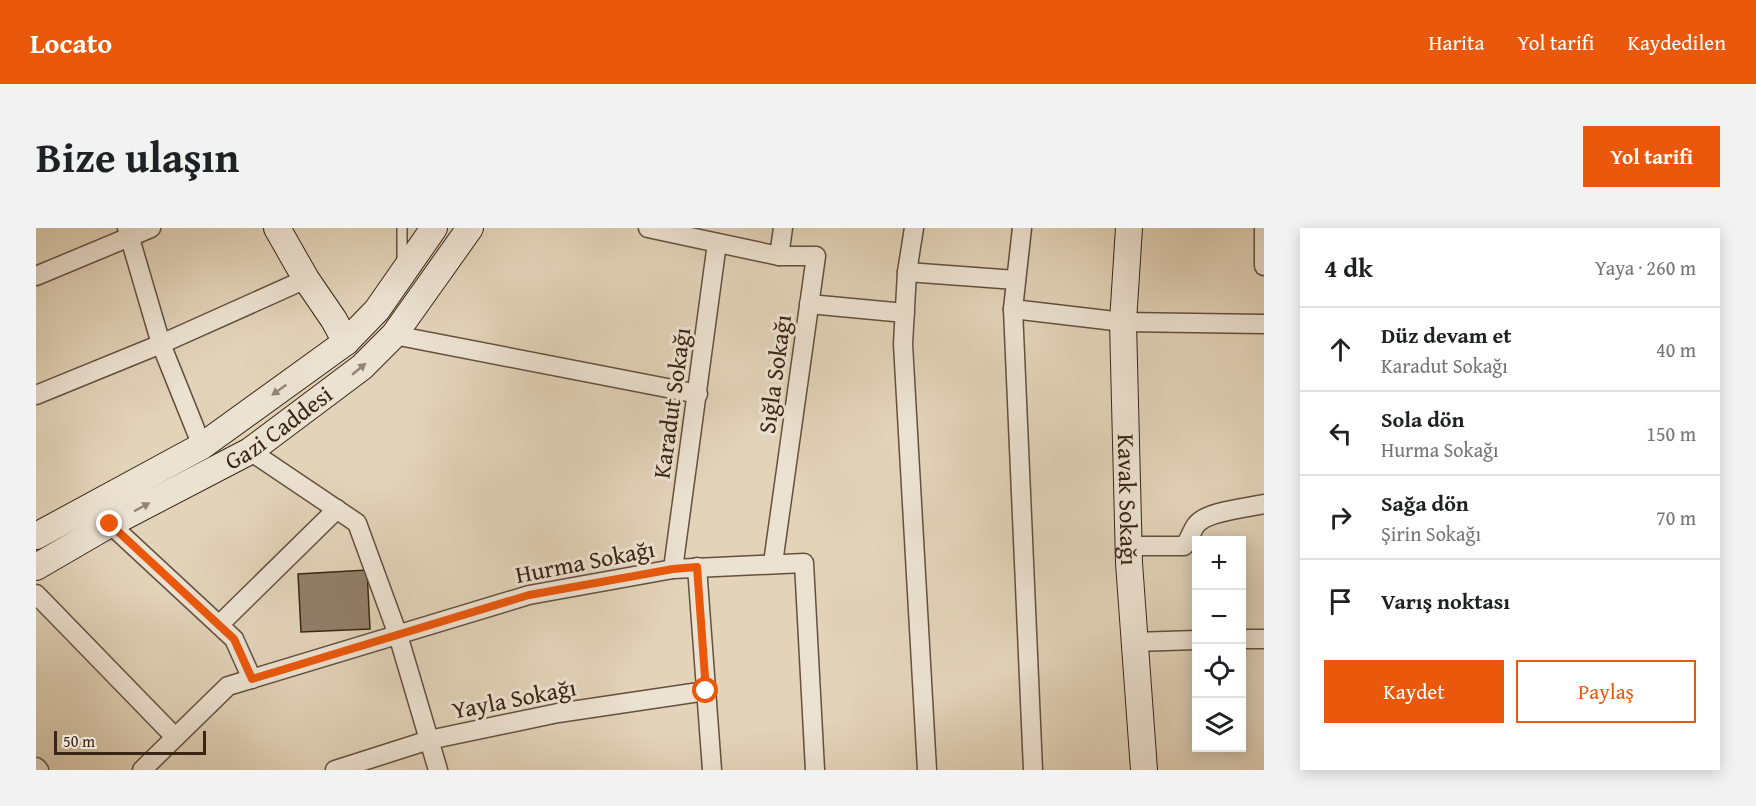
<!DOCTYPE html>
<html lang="tr">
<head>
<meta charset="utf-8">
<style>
  :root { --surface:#fff; --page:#f2f2f2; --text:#202124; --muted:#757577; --line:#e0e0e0; --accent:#ea580c }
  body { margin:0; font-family:"Gentium Book Plus",serif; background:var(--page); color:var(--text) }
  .controls { position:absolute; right:18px; bottom:18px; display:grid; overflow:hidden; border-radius:0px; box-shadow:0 3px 15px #0003 }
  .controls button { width:54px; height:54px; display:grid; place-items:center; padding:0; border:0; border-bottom:2px solid var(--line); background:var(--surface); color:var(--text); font:30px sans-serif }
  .scale { position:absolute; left:18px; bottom:15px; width:152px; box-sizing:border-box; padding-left:6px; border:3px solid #3a2514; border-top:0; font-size:16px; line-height:21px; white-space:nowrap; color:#3a2514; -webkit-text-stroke:4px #ece2d2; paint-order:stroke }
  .stop { position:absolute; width:18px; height:18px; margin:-14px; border:4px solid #ea580c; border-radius:50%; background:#fff }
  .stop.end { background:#ea580c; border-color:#fff; box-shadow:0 2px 6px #0008 }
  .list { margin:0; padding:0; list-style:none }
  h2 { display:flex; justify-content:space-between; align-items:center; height:78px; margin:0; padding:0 24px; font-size:26px }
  h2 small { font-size:20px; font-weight:400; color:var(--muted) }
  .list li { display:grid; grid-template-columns:39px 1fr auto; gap:18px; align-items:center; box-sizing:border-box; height:84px; padding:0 24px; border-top:2px solid var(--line) }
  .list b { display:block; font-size:22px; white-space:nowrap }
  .list p { margin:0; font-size:20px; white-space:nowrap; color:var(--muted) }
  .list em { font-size:20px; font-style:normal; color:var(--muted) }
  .actions { display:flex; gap:12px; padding:18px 24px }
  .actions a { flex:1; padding:14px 0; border:2px solid var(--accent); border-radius:0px; text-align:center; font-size:21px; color:var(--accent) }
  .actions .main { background:var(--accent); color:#fff }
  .icon { flex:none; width:33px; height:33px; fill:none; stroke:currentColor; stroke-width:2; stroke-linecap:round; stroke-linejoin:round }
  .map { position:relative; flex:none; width:1228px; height:542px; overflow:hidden; border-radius:0px }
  header { display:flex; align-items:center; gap:36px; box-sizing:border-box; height:84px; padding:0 30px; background:var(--accent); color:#fff }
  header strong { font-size:28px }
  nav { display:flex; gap:33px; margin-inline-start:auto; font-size:21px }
  .intro { display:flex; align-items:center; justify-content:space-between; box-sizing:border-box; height:144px; padding:0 36px }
  h1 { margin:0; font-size:42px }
  .button { padding:15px 27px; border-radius:0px; background:var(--accent); color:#fff; font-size:21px; font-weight:700 }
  main { display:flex; gap:36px; padding:0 36px }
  aside { flex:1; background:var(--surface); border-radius:0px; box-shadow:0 3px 15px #0003 }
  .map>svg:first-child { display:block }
  .building { fill:#917f6a; stroke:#3a2514; stroke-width:1.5 }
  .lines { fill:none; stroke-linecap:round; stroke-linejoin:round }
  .lane-casing { stroke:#64503d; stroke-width:12 }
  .street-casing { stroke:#64503d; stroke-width:21 }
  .secondary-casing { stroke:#3a2514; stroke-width:28 }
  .lane { stroke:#ece2d2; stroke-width:9 }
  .street { stroke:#ece2d2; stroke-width:18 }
  .secondary { stroke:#ece2d2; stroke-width:26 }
  .oneway { fill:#938473 }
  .route { stroke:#ea580c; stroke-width:8 }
  .labels { text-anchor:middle; stroke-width:6; stroke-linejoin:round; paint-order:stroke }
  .street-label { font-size:24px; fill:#3a2514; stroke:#ece2d2 }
</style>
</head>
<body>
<header>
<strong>Locato</strong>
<nav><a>Harita</a><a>Yol tarifi</a><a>Kaydedilen</a></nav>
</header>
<div class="intro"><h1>Bize ulaşın</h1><a class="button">Yol tarifi</a></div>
<main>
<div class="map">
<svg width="1228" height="542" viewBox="0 0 1228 542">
  <rect width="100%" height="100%" fill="#e2d3b9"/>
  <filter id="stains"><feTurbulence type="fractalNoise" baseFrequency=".00333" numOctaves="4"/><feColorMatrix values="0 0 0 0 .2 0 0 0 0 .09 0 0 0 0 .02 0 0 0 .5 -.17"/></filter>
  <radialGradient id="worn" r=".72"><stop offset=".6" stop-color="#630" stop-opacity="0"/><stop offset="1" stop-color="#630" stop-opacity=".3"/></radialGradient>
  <polygon class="building" points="331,342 334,401 265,404 262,346"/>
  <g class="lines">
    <defs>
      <polyline id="lane" points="366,0 366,34"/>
      <g id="street">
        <polyline points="91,0 125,116 166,218"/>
        <polyline points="612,0 743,28"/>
        <polyline points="878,0 871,44 867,116 891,542"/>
        <polyline points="986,0 977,81 997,542"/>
        <polyline points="1228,0 1228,38"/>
        <polyline points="871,44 980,52"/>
        <polyline points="0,48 115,0"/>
        <polyline points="773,76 869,85"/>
        <polyline points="977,81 1087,94 1228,96"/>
        <polyline points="358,107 662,166"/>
        <polyline points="0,167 125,116 270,51"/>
        <polyline points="214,223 321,295 362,407 402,542"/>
        <polyline points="74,296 198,411 216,451"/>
        <path d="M1092,318H1148C1154,311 1155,304 1160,297C1170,283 1211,280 1228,276"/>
        <polyline points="737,335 780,28 743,28 747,0"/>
        <polyline points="661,339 676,542"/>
        <polyline points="637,341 681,15"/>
        <polyline points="0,366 139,509"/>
        <polyline points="183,397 301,281"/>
        <polyline points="1206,411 1228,411"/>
        <polyline points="1099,414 1160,412"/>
        <polyline points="0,539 3,542"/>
        <polyline points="106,542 192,458 493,367 637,341 768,335 779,542"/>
        <polyline points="299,542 393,512 522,485 670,463"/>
      </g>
      <g id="secondary">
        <polyline points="241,0 270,51 298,92 310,114"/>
        <path id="s1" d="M1093,0L1087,94L1093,335L1108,542"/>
        <polyline points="0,308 166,218 310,114 341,82 398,0"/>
        <path id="s2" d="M0,339L74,296L214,223L326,139L358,107L434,0"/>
      </g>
    </defs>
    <use href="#lane" class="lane-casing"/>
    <use href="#street" class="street-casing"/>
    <use href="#secondary" class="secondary-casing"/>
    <use href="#lane" class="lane"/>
    <use href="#street" class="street"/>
    <use href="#secondary" class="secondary"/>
  </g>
  <defs><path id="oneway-solid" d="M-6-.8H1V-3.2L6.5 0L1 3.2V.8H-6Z" transform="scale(1.5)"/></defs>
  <g class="oneway">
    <use href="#oneway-solid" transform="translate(323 141) rotate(-40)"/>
    <use href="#oneway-solid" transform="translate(243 162) rotate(144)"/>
    <use href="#oneway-solid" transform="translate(106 279) rotate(-28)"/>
  </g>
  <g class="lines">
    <polyline class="route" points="74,296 198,411 216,451 493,367 637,341 661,339 670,463"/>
  </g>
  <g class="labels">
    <g class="street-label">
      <text transform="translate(739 146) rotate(-82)" y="8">Sığla Sokağı</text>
      <text transform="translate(636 175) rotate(-82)" y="8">Karadut Sokağı</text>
      <text dy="8" stroke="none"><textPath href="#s2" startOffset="280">Gazi Caddesi</textPath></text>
      <text dy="8" stroke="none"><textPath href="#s1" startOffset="272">Kavak Sokağı</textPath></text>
      <text transform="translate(549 334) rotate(-11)" y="8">Hurma Sokağı</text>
      <text transform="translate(478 471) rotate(-11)" y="8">Yayla Sokağı</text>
    </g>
  </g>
  <rect width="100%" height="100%" filter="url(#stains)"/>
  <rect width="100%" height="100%" fill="url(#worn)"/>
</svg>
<div class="controls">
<button>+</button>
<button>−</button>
<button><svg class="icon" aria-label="locate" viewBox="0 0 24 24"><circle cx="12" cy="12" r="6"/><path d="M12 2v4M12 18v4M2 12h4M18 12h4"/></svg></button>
<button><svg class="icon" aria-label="layers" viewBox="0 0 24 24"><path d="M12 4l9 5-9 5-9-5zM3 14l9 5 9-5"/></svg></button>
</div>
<div class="scale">50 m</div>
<div class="stop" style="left:670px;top:463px"></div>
<div class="stop end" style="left:74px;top:296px"></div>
</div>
<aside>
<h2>4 dk<small>Yaya · 260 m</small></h2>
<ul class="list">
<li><svg class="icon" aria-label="ahead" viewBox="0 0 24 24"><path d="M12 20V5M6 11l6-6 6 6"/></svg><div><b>Düz devam et</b><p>Karadut Sokağı</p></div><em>40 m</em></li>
<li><svg class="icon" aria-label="left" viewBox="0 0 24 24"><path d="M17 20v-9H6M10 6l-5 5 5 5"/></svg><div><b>Sola dön</b><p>Hurma Sokağı</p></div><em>150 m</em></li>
<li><svg class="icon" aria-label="right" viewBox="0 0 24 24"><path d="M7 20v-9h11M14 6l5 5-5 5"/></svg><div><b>Sağa dön</b><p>Şirin Sokağı</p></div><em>70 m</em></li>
<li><svg class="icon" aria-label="arrive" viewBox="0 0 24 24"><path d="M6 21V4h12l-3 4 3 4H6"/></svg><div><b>Varış noktası</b></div></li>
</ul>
<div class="actions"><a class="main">Kaydet</a><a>Paylaş</a></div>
</aside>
</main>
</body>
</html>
